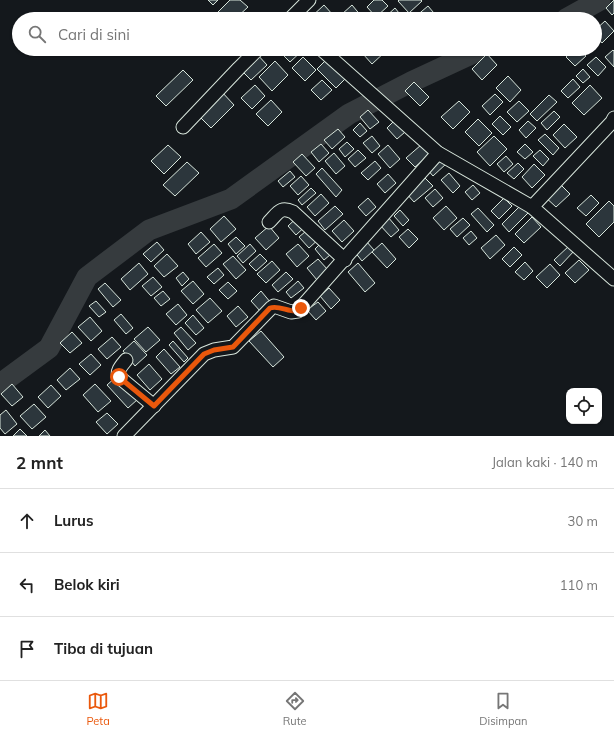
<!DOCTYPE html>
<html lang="id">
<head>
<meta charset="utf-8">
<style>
  :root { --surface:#fff; --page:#f6f6f6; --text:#222; --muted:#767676; --line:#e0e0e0; --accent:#ea580c }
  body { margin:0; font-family:Mulish,sans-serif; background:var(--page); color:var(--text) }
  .controls { position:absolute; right:12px; bottom:12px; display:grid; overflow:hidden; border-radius:8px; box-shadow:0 1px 3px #0004 }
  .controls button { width:36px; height:36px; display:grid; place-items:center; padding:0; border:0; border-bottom:1px solid var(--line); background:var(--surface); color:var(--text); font:20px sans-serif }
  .stop { position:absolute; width:12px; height:12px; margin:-9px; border:3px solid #ea580c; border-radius:50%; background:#fff }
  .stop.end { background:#ea580c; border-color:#fff; box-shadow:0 1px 4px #0008 }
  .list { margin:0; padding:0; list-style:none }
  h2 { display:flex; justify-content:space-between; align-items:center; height:52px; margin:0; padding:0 16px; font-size:17px }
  h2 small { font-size:13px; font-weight:400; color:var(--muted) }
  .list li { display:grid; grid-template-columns:26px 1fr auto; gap:12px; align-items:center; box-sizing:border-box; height:64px; padding:0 16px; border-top:1px solid var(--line) }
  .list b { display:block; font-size:15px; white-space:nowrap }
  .list em { font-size:13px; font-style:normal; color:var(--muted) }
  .icon { flex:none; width:22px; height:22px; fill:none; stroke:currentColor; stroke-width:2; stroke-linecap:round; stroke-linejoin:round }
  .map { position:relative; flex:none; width:614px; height:436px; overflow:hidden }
  .search { position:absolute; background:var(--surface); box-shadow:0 1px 3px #0004; left:12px; right:12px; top:12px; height:44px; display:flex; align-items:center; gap:10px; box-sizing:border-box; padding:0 14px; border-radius:22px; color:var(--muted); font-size:15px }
  .sheet { height:244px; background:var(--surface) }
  nav { display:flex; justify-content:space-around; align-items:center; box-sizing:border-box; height:56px; border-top:1px solid var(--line); background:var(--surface); font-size:11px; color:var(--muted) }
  nav a { display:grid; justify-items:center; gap:2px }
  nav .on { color:var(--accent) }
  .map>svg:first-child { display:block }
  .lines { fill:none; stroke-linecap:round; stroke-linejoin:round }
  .river { stroke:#363b3e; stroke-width:21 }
  .building { fill:#2c363c; stroke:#d8e6dc }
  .minor-casing { stroke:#d8e6dc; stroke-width:15 }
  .minor { stroke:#14181c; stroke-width:13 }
  .route { stroke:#ea580c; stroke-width:5 }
</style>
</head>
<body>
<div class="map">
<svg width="614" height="436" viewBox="0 0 614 436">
  <rect width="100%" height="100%" fill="#14181c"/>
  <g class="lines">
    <g class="river">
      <polyline points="566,19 600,0"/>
      <polyline points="0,384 49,348 87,277 149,230 231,199 349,114 411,82 482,49"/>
    </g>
  </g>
  <g class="building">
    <polygon points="208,0 218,0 213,5"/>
    <polygon points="230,0 240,0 248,7 235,19 223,19 217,13"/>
    <polygon points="374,0 382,0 388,6 376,17 367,7"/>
    <polygon points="399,0 421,0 422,1 409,13 398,1"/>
    <polygon points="614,0 614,13 612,15 606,8"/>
    <polygon points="324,5 333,15 328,19 309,19"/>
    <polygon points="352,5 362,17 360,19 345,19 341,15"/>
    <polygon points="428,6 439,19 417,19 415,17"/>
    <polygon points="395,8 403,18 402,19 383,19"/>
    <polygon points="256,12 262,19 249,19"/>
    <polygon points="605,21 614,31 602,43 595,35 595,30"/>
    <polygon points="277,49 304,49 290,62"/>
    <polygon points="369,49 384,49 386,51 372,64 363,54"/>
    <polygon points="574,49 579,49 586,56 575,66 566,57"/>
    <polygon points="613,50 614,51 614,67 605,57"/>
    <polygon points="256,53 267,65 251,80 240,69"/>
    <polygon points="487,54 497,65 482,80 472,69"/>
    <polygon points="303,57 316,70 305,81 292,68"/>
    <polygon points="596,57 606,67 598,76 587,65"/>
    <polygon points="327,59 346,78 336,88 317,69"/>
    <polygon points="275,61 288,75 272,91 259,77"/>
    <polygon points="583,69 590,77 583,83 576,76"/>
    <polygon points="183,70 193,80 166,106 156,96"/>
    <polygon points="508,76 521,90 510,102 496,88"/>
    <polygon points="573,79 580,87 568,98 561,91"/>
    <polygon points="322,80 332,90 321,100 311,90"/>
    <polygon points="414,82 429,97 420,106 405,91"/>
    <polygon points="255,85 265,96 252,109 241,98"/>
    <polygon points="590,85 602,98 584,115 572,103"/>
    <polygon points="221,91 234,105 211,128 197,114"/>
    <polygon points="495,94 503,102 490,115 482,106"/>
    <polygon points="549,95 557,102 537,121 530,114"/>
    <polygon points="271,100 282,112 268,126 256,114"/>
    <polygon points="459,101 470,112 453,129 441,117"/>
    <polygon points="519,101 529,111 517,122 507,112"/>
    <polygon points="368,110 379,122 370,129 360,117"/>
    <polygon points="554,111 560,117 547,130 541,123"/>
    <polygon points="500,116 511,127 503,135 492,124"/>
    <polygon points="478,119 492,133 479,146 465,132"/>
    <polygon points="395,120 405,132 397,139 387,128"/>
    <polygon points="528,121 536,128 526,138 519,130"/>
    <polygon points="360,123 367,131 360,137 353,130"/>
    <polygon points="564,124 577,137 565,148 553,135"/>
    <polygon points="338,129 345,137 332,149 324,140"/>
    <polygon points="545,134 559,148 553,155 538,140"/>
    <polygon points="372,136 380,146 372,153 363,143"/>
    <polygon points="494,136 507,149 490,166 477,152"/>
    <polygon points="347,142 354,149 345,157 339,149"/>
    <polygon points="321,144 329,153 319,162 311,152"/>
    <polygon points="525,144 533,152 525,159 517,152"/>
    <polygon points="168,145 181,157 164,174 151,161"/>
    <polygon points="388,145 400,159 390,168 378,154"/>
    <polygon points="421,145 430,154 415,167 406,158"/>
    <polygon points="358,150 366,158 355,167 348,159"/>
    <polygon points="540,150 549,159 543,166 533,156"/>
    <polygon points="334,153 345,166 336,174 325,161"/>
    <polygon points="302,154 315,168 306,176 293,162"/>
    <polygon points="506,156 513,164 504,172 497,164"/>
    <polygon points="441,157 447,163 433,176 427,169"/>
    <polygon points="375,161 381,168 368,180 361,173"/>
    <polygon points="187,162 199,173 175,196 163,185"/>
    <polygon points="518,163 524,169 514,179 507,173"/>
    <polygon points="534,164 545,175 532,188 522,177"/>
    <polygon points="322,168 342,190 336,197 316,174"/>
    <polygon points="290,171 295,177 283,187 278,181"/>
    <polygon points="449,173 460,186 453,193 441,180"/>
    <polygon points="388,174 396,183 385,193 377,184"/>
    <polygon points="301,176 309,185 298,195 290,186"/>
    <polygon points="424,177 433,186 414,202 406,193"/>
    <polygon points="557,181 570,194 556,207 543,195"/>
    <polygon points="473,185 480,193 472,200 465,192"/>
    <polygon points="311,188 316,193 302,205 298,200"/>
    <polygon points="435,189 443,198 433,207 425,198"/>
    <polygon points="321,194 329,203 315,216 307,207"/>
    <polygon points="591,195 599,203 586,216 577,208"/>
    <polygon points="368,198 376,207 366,216 358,207"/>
    <polygon points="504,198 512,206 499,219 491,211"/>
    <polygon points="609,201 614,206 614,222 599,237 586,224"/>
    <polygon points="522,204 529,212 509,232 502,224"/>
    <polygon points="335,206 343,214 325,230 318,221"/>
    <polygon points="446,206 457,218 444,230 433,218"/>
    <polygon points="478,208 494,225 487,232 471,214"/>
    <polygon points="400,210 409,220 403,226 394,216"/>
    <polygon points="303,212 311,221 296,235 288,226"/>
    <polygon points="224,216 236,229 221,242 210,229"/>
    <polygon points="388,217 399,230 391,237 379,224"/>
    <polygon points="532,217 541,227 524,243 515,234"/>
    <polygon points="463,218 470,225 457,237 450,229"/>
    <polygon points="344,220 354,231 342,242 332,231"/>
    <polygon points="269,226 279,238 266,250 255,238"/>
    <polygon points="312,226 321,237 309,248 299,237"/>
    <polygon points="408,229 418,239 409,248 399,237"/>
    <polygon points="471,231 477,238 469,245 463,238"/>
    <polygon points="201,232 210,242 196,254 188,244"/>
    <polygon points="496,235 505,245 490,259 481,248"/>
    <polygon points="236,237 245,246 236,254 228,244"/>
    <polygon points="327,237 337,249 324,260 315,249"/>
    <polygon points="366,241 374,250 362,261 354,251"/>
    <polygon points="157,242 164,250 151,262 143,254"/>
    <polygon points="382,243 396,259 387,268 372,252"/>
    <polygon points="214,244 222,253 206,267 198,258"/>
    <polygon points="250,244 256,251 243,263 237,256"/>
    <polygon points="298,244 309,256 297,267 286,254"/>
    <polygon points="570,245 575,250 560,266 554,260"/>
    <polygon points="514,247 522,255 510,267 502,259"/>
    <polygon points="167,254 178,266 164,277 154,266"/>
    <polygon points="260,254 267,261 256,271 249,264"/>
    <polygon points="233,256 246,270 236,279 223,264"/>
    <polygon points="318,259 328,270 317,280 307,268"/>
    <polygon points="579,260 589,270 575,283 565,273"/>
    <polygon points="272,261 280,270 266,283 257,274"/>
    <polygon points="525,262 533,271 524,280 515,272"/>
    <polygon points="139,263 148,274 130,290 121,279"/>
    <polygon points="358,263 375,283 365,292 348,272"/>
    <polygon points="550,264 560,275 547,288 536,277"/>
    <polygon points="218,268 224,275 214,284 207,277"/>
    <polygon points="183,272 189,279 182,286 176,278"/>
    <polygon points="286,272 293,279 278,292 272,285"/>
    <polygon points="153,277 162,287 151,296 142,286"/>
    <polygon points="193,281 204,294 193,304 181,291"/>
    <polygon points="298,281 304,288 291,298 286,292"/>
    <polygon points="228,282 237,291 228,299 219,290"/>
    <polygon points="105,283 121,300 113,307 98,289"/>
    <polygon points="329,288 340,300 331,309 320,296"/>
    <polygon points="163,291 170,299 161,306 154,298"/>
    <polygon points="261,291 271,303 261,312 251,301"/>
    <polygon points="210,298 222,311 208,323 196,310"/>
    <polygon points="96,301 106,312 99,317 89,306"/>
    <polygon points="318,302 326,311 316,320 307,310"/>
    <polygon points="178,304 187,315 176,325 166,314"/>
    <polygon points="238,306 248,317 236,327 227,316"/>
    <polygon points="121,314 133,328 126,334 114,320"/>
    <polygon points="193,315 204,328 196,335 185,323"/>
    <polygon points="90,317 102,331 91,341 78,327"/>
    <polygon points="148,327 160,340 146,352 134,339"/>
    <polygon points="181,327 196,343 188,350 174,333"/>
    <polygon points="261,331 284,357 273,367 249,341"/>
    <polygon points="72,332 82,343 70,353 60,343"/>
    <polygon points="112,337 121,347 107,359 98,349"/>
    <polygon points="134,341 147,355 135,366 123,351"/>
    <polygon points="173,341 188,358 184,362 169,345"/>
    <polygon points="164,349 180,367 171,374 156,357"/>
    <polygon points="91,354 101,365 90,375 79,364"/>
    <polygon points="149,364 162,379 150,390 137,375"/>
    <polygon points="70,368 80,379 66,390 57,380"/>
    <polygon points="117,376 138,399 128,408 107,385"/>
    <polygon points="12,384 23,397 12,406 1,394"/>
    <polygon points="95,384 111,401 98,412 83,395"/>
    <polygon points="51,385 61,396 48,408 38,397"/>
    <polygon points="34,404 46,417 32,429 20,416"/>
    <polygon points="6,410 17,424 5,434 0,428 0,415"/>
    <polygon points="107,413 118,424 107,434 96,422"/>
    <polygon points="20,429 27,436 13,436"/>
    <polygon points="45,430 50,436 39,436"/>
  </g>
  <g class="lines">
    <defs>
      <g id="minor">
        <polyline points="290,19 309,0"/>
        <polyline points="321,49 438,153 532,207 614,279"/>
        <polyline points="183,127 239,68 258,49"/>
        <polyline points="532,207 612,122 614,118"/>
        <path d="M269,222C278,213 280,206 293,212L345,260"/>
        <path d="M126,360C122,365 116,371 119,377L154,406"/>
        <polyline points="124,436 204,354 214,350 233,347 271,308 274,306 291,312 298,311 438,153"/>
      </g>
    </defs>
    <use href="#minor" class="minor-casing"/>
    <use href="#minor" class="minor"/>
  </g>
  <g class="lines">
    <path class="route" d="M119,377L154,406L204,354L214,350L233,347L270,308C279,305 288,312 298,311L301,308"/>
  </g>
</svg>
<div class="controls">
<button><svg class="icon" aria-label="locate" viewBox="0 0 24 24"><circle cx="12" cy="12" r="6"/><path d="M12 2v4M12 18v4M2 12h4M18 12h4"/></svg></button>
</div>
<div class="stop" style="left:119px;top:377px"></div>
<div class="stop end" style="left:301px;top:308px"></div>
<div class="search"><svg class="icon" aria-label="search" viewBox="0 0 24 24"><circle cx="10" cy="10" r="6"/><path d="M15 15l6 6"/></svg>Cari di sini</div>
</div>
<section class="sheet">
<h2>2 mnt<small>Jalan kaki · 140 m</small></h2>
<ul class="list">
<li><svg class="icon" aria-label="ahead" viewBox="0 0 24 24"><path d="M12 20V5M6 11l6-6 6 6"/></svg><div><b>Lurus</b></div><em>30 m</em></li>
<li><svg class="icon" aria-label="left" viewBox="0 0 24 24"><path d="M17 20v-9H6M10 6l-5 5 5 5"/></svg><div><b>Belok kiri</b></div><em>110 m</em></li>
<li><svg class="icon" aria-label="arrive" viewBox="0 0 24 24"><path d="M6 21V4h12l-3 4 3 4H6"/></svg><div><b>Tiba di tujuan</b></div></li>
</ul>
</section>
<nav>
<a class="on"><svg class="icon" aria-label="map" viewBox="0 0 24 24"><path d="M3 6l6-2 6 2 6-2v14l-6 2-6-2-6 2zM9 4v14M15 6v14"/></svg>Peta</a>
<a><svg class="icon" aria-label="directions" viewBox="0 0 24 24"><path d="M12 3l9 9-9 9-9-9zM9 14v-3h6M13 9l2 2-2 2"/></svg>Rute</a>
<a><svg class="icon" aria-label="saved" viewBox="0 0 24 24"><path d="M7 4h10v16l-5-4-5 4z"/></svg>Disimpan</a>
</nav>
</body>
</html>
